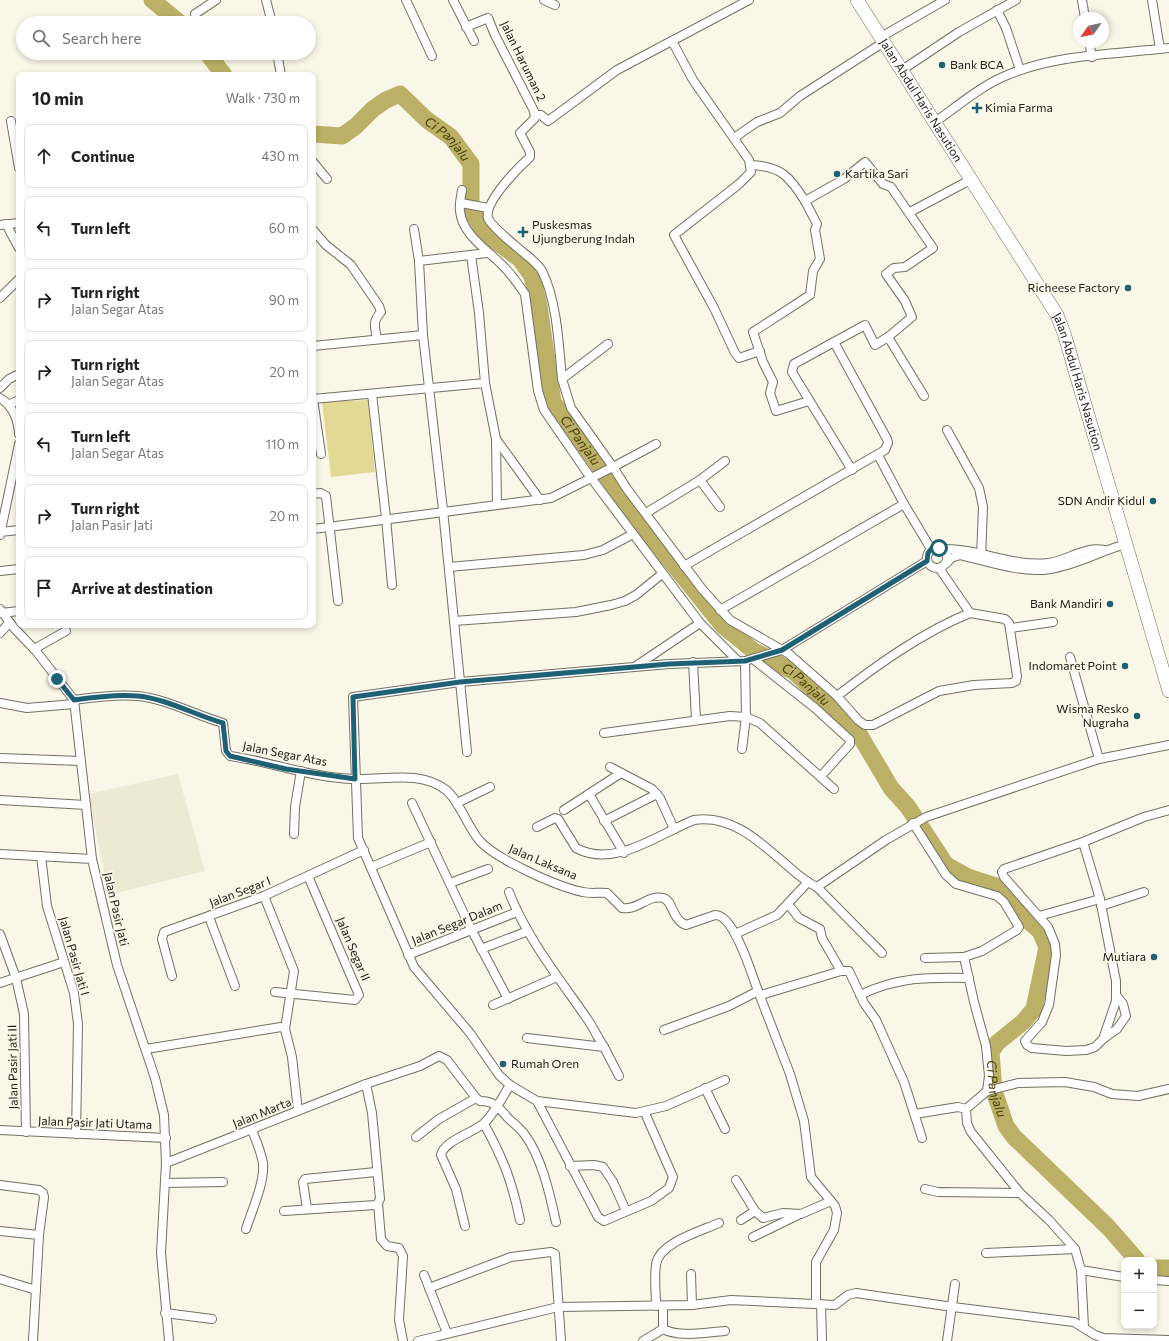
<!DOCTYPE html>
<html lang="en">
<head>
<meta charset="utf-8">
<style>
  :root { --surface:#fff; --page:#f6f6f6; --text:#222; --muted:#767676; --line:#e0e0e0 }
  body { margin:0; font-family:Commissioner,sans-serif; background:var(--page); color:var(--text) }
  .controls { position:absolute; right:12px; bottom:12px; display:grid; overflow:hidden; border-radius:8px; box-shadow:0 2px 6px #0003 }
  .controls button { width:36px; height:36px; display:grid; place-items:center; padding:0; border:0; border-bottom:1px solid var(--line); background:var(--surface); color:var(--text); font:20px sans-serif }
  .compass { position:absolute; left:1073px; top:12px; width:36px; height:36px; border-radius:50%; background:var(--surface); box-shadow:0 2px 6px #0003; rotate:236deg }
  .stop { position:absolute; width:12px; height:12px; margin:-9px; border:3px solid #1e6174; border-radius:50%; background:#fff }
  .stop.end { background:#1e6174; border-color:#fff; box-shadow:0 1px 4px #0008 }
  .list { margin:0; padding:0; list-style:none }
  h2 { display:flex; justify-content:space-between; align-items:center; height:52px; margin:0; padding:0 16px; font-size:17px }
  h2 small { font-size:13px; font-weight:400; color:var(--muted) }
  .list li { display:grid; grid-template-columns:26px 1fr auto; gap:12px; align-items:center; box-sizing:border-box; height:64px; margin:0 8px 8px; padding:0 8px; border:1px solid var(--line); border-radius:8px }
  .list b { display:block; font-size:15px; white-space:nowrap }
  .list p { margin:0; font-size:13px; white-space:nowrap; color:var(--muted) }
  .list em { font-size:13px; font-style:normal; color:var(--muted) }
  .icon { flex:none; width:22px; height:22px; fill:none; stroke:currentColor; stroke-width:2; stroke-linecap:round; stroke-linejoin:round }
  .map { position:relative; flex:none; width:1169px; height:1341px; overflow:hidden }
  .search { position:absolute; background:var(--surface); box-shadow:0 2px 6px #0003; left:16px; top:16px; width:300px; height:44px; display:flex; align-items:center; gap:10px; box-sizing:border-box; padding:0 14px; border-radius:22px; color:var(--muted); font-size:15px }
  .panel { position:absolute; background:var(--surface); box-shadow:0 2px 6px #0003; left:16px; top:72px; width:300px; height:556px; border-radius:8px }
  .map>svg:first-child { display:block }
  .built { fill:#edead4 }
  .green { fill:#e3d995 }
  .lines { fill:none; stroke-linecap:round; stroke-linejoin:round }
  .river { stroke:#bbb065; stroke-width:17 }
  .minor-casing { stroke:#727064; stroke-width:10 }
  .trunk-casing { stroke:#727064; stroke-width:14 }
  .minor { stroke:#fff; stroke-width:8 }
  .trunk { stroke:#fff; stroke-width:13 }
  .route { stroke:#1e6174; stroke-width:5 }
  .poi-dot { fill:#1e6174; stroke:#f9f7e8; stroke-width:1.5 }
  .labels { text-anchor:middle; stroke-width:3.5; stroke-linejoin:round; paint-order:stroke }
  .street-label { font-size:12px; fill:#21201b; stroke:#f9f7e8 }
  .poi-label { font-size:12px; fill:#21201b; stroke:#f9f7e8; text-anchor:end }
  .water-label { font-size:13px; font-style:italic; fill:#463d00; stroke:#f9f7e8 }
</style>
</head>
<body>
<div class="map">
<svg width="1169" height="1341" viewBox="0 0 1169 1341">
  <rect width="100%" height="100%" fill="#f9f7e8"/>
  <polygon class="built" points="178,774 205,871 109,895 88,794"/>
  <polygon class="green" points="368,400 375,472 331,477 322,402"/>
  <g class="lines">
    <g class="river">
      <polyline points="152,0 180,23"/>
      <polyline points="207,53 224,75"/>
      <path id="s1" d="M313,134L342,136L356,126L373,109L386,100L400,94L427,120L451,137L471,164V210L486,234L520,259L532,276L539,306L553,402L648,533L723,626L754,651L794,672L856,729L891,788L908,807L946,865L968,877L999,887L1024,917L1040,931L1047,947L1034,1009L1023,1022L997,1043L991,1052L994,1091L1006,1126L1014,1137L1108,1227L1137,1260"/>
      <polyline points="1154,1268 1169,1268"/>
    </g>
    <defs>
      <g id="minor">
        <polyline points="266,0 272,23"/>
        <polyline points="406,0 432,56"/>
        <polyline points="453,0 474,41"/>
        <polyline points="544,0 555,5"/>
        <polyline points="1082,0 1085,18"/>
        <polyline points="1152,0 1160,49"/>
        <polyline points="997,10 1006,28 1020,70"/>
        <polyline points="195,14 216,0"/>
        <path d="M466,27L488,18L495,35L534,111L535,118L520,133L530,152V157C518,168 484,202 488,218C491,226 511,242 518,248C526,255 537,262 542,271C557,300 559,347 562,379"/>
        <polyline points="881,37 945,0"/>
        <polyline points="672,41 693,80 749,160 751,172 739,184 674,235 714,308 735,353 739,358 760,351"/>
        <polyline points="1089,42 1092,57"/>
        <polyline points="277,53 281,75"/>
        <polyline points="902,70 959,32 1016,0"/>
        <polyline points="535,115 541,115 548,121 617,70 749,0"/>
        <polyline points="11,121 19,168"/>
        <path d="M935,122C959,105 983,84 1010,74C1058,54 1118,54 1169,48"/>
        <polyline points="734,138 757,122 780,113 800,96 884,42"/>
        <polyline points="313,162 327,179"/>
        <path d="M751,165C781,166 790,177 805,201"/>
        <path d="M462,190C461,196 459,205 460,211C462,235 489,251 504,267C512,275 518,284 525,294L538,391L544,410L586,471L700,623L738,661"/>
        <polyline points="461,203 488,208"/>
        <polyline points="910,212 972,179"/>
        <polyline points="6,224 19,248"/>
        <polyline points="0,225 19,223"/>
        <polyline points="414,229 419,261"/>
        <path d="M313,230L326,245L351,265L379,306L381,312C372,322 375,327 377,339"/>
        <polyline points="0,298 19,279"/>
        <polyline points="888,337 924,396"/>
        <polyline points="313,346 423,335"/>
        <polyline points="485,383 496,439 497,505"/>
        <polyline points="0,388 9,379 19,374"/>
        <polyline points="372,394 386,518 392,585"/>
        <path d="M0,398C13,406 18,418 19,434"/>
        <polyline points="313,399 485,383 479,313 471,255"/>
        <polyline points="313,399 321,454"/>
        <polyline points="809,401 776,411 770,393 773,382 763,362 753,332 810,295 813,271 820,259 815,230 817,224 805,201 844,179 865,162 883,184 891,187 933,248 905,267 894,268 886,274 905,301 912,317 888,337 875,345 865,325 794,364 792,372 852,470"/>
        <polyline points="10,404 19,400"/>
        <polyline points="947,430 979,488 983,507 981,558"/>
        <polyline points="496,439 540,500"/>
        <polyline points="656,444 613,467 627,489 702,589 730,620 789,654 837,696 858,720 865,725 873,725 939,691 974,685 1012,683 1016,681 1017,676 1009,623 1005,619 970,613 939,568"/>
        <polyline points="878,455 904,504 931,549"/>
        <polyline points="700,480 720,507"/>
        <polyline points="313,494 321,493 326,496 338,601"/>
        <polyline points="646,513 700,480 725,461"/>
        <polyline points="313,529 551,498 613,467 571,408 562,379 608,344"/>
        <polyline points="0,532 19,530"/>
        <polyline points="0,535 19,444"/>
        <circle cx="937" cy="558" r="10"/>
        <path d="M942,549C978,548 1012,567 1048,563C1067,561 1084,546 1104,550"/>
        <path d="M947,563L951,558L960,555C987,561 1023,574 1050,569C1077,565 1100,551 1126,544"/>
        <polyline points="684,566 885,450 888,443 887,439 834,342"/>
        <polyline points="449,567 584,555 603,550 633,534"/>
        <polyline points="0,571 19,569"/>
        <polyline points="0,609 14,628 36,651 74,700 92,859 117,965 155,1078 164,1115 166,1163 161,1253 169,1341"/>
        <polyline points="720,610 904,504"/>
        <polyline points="1,613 19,611"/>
        <polyline points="454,621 576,612 611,605 625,601 636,595 662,574"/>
        <polyline points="1011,628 1053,622"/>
        <polyline points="0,633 9,623"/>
        <polyline points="34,649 66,631"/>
        <polyline points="1070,657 1099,759"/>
        <polyline points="753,659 815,708 850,740 850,744 821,776"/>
        <polyline points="693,662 696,720"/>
        <polyline points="636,666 700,623"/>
        <path d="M837,696C877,665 923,632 970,613"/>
        <path d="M74,700C94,697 117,694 138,696C167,699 195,715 223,723L226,751L230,756C272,762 312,778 355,779C385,780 420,770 446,790C458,799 468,827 479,840C495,859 558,887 583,892C591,894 599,892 607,893L622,908C637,911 649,894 663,898C673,900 672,920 686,925L715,915C734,914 752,975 758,991"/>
        <polyline points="0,703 27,708 74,704"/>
        <polyline points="604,733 730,716 746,717 760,723 834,789"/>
        <polyline points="742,749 746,717 745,661"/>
        <polyline points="467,752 443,510 423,335 419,261 487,253"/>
        <polyline points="0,758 80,761"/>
        <polyline points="610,767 652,789 660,798 674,829"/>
        <polyline points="589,794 624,853"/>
        <polyline points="0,800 86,805"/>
        <polyline points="412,803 471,929 508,999"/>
        <polyline points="457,803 490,787"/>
        <polyline points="564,810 621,773"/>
        <polyline points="604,821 657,794"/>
        <polyline points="913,823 946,875 956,884 997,896 1004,902 1019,927 1017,930 982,951 964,957 974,1002 986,1046 989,1076 987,1091"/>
        <path d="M537,827L555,818L558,819L576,848C615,869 658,834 694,820C733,814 762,844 789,867C798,875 806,882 817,887L886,840L926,817L1099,759L1169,745"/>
        <polyline points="294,834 295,807 301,771"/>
        <polyline points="1083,842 1100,899 1116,981 1116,1001 1103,1039 1095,1047 1086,1050 1066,1051 1032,1048 1027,1045 1025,1041 1042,1022 1049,1005 1056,955 1055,944 1048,927 1004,877 1002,872 1004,869 1083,842 1144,817 1169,810"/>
        <polyline points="0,854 92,859"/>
        <polyline points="41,856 47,906 74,993 78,1024 76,1134"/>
        <polyline points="371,867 431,842"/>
        <polyline points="450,883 488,869"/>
        <polyline points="817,887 882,953"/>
        <path d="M509,892C527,939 560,979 588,1020C594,1029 598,1038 604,1047L527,1038"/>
        <polyline points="264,896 294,971 285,1029 292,1057 298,1111"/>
        <polyline points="788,904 799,918 820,929 822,938 841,971"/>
        <polyline points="1101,906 1144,892"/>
        <polyline points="1039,916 1100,899"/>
        <polyline points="209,917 235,986"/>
        <polyline points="0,934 16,978 24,1014 26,1132"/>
        <polyline points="735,934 777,915 808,882"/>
        <polyline points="481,949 528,931"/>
        <polyline points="408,955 517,912"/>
        <polyline points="925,958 964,957"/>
        <polyline points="172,976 162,939 164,932 264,896 364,850"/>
        <polyline points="0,983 64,962"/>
        <polyline points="275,992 355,1000 359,995 308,876"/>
        <polyline points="761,995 841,971 849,971 864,1003 876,1020 904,1082 922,1138"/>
        <path d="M860,995C897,977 928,977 969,978"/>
        <polyline points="493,1005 557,977"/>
        <polyline points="664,1030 729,1006 758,991 790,1074 804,1121 811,1177 835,1206 837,1213 834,1230 816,1262 816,1304"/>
        <polyline points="1103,1039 1117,1029 1126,1016 1123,1004 1116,995"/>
        <polyline points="604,1047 619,1076"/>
        <polyline points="146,1049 281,1027 285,1029"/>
        <polyline points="725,1080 666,1106 636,1113 537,1101 510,1085 499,1075 470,1033 414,967 358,838 353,697 460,682 669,664 745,661 782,650 927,561"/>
        <polyline points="366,1084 372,1113 380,1199 378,1203 381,1239 387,1246 399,1248 403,1256 399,1320 403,1341"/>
        <polyline points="705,1088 725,1129"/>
        <polyline points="537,1101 598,1217 604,1221 651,1201 669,1188 673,1177 645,1113"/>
        <polyline points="915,1114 958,1107 966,1109"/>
        <path d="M484,1124C503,1158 512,1181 520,1220"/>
        <polyline points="0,1130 166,1138"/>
        <polyline points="416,1137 439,1119 476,1098"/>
        <path d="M166,1163L366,1084L420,1066L439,1056L447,1060L476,1098L480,1101C495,1101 499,1108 508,1118C513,1123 520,1128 525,1135C542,1158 550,1195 556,1222"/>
        <polyline points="570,1166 594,1165 603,1167 613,1182 626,1211"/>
        <polyline points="736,1180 755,1211 763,1218 783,1213 801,1214 831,1201"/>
        <polyline points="165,1183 223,1182"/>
        <polyline points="0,1185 39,1190 43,1193 44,1197 39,1235 33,1341"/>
        <polyline points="925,1189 938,1192 1020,1193"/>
        <polyline points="307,1209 303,1182 305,1179 376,1172"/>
        <polyline points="284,1211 376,1205 378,1203"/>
        <polyline points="741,1220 755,1211"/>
        <path d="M465,1226L456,1189L441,1155C444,1141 472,1133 483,1124C493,1116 503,1096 510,1085"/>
        <path d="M246,1229C252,1210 265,1182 263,1163C261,1152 256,1140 252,1130"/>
        <polyline points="0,1231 39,1235"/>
        <polyline points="753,1237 800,1214"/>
        <polyline points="986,1253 1075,1249"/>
        <polyline points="1081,1270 1124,1277"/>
        <polyline points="691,1274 692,1305"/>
        <polyline points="424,1275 447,1333"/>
        <polyline points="0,1279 36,1290"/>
        <polyline points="1154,1280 1169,1281"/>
        <polyline points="429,1288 511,1257 551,1252 555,1254 561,1341"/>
        <polyline points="821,1304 822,1341"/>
        <path d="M656,1306C656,1293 654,1278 656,1265C658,1243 701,1231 719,1223"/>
        <polyline points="165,1313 212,1319"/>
        <polyline points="1084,1327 1081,1270 1075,1249 1049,1220 1020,1193 971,1132 967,1123 966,1109 987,1091 1018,1083 1065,1082 1094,1087 1112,1094 1138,1096 1169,1089"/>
        <path d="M663,1329C680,1338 707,1332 725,1331"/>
        <polyline points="418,1341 558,1307 692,1305 731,1300 835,1305 848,1295 856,1293 953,1307 1074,1322 1095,1335 1103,1338 1169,1340"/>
        <polyline points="643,1341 663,1329 663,1306"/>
        <polyline points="947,1341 955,1284"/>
      </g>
      <g id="trunk">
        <path id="s2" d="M857,0L1057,315L1064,333L1169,691"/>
      </g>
    </defs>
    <use href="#minor" class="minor-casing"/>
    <use href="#trunk" class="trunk-casing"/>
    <use href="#minor" class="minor"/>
    <use href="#trunk" class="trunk"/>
  </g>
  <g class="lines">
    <path class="route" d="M57,679L74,700C94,697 117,694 138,696C167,699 195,715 223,723L226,751L230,756L286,769L355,779L353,697L460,682L669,664L745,661L782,650L927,561L928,553L932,548H939"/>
  </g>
  <g class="poi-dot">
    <circle cx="942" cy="65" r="4"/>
    <path d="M975 102h4v4h4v4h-4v4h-4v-4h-4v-4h4z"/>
    <circle cx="837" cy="174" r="4"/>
    <path d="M521 226h4v4h4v4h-4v4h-4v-4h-4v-4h4z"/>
    <circle cx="1128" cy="288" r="4"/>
    <circle cx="1153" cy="501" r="4"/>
    <circle cx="1110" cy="604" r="4"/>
    <circle cx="1125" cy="666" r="4"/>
    <circle cx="1137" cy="716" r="4"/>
    <circle cx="1154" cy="957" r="4"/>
    <circle cx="503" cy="1064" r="4"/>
  </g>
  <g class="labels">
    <g class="street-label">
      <text transform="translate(523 61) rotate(64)" y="4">Jalan Haruman 2</text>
      <text dy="4" stroke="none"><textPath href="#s2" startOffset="119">Jalan Abdul Haris Nasution</textPath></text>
      <text dy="4" stroke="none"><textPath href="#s2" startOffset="443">Jalan Abdul Haris Nasution</textPath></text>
      <text transform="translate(285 754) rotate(11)" y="4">Jalan Segar Atas</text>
      <text transform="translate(543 862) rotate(23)" y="4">Jalan Laksana</text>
      <text transform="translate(240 892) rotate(-21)" y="4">Jalan Segar I</text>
      <text transform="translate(116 909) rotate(77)" y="4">Jalan Pasir Jati</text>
      <text transform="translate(457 923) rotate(-22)" y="4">Jalan Segar Dalam</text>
      <text transform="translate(353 949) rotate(67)" y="4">Jalan Segar II</text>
      <text transform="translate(74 956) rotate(74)" y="4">Jalan Pasir Jati I</text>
      <text transform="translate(13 1067) rotate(-91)" y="4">Jalan Pasir Jati II</text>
      <text transform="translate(262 1113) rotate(-22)" y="4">Jalan Marta</text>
      <text transform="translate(95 1123) rotate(2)" y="4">Jalan Pasir Jati Utama</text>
    </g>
    <g class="poi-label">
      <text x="950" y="69" text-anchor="start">Bank BCA</text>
      <text x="985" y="112" text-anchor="start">Kimia Farma</text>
      <text x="845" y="178" text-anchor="start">Kartika Sari</text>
      <text x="532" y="229" text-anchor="start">Puskesmas<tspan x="532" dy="14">Ujungberung Indah</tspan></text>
      <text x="1120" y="292">Richeese Factory</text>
      <text x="1145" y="505">SDN Andir Kidul</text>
      <text x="1102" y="608">Bank Mandiri</text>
      <text x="1117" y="670">Indomaret Point</text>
      <text x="1129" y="713">Wisma Resko<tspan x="1129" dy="14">Nugraha</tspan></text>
      <text x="1146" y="961">Mutiara</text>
      <text x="511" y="1068" text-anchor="start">Rumah Oren</text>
    </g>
    <g class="water-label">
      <text dy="5" stroke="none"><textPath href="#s1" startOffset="167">Ci Panjalu</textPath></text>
      <text dy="5" stroke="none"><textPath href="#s1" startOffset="514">Ci Panjalu</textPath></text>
      <text dy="5" stroke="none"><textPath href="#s1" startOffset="850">Ci Panjalu</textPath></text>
      <text dy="5" stroke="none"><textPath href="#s1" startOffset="1378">Ci Panjalu</textPath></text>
    </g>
  </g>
</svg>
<div class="controls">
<button>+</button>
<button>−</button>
</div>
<svg class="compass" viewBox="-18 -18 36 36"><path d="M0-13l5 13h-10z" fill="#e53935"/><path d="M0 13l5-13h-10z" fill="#767676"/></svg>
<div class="stop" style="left:939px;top:548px"></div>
<div class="stop end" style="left:57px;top:679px"></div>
<div class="search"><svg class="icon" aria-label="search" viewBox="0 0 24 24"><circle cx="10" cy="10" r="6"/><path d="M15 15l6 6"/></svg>Search here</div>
<section class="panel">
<h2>10 min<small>Walk · 730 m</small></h2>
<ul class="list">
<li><svg class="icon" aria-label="ahead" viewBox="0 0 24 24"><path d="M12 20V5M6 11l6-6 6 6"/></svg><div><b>Continue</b></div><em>430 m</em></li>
<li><svg class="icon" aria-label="left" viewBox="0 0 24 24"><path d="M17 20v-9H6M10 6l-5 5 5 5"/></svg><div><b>Turn left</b></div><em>60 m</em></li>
<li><svg class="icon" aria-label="right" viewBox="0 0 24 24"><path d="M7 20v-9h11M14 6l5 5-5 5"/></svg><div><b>Turn right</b><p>Jalan Segar Atas</p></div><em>90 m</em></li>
<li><svg class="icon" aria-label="right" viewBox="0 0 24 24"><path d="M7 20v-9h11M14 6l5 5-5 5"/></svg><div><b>Turn right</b><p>Jalan Segar Atas</p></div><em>20 m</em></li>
<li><svg class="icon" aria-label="left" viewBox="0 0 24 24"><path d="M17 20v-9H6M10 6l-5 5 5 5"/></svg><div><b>Turn left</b><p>Jalan Segar Atas</p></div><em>110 m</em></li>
<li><svg class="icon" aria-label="right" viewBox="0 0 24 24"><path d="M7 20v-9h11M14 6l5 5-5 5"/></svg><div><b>Turn right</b><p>Jalan Pasir Jati</p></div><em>20 m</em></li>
<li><svg class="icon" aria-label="arrive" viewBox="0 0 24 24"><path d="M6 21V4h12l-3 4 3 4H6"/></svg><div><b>Arrive at destination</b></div></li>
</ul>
</section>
</div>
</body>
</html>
